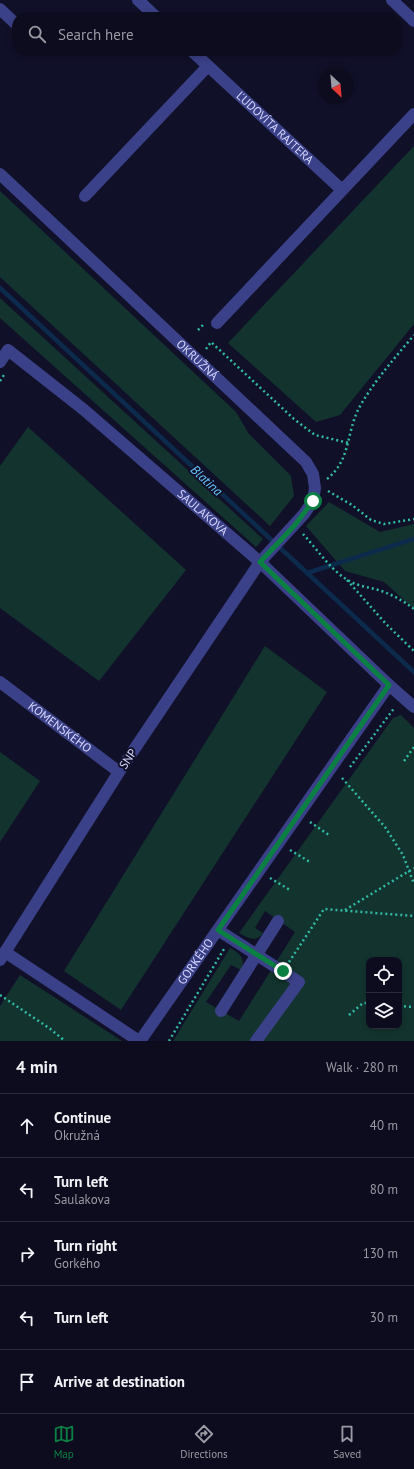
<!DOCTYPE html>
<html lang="en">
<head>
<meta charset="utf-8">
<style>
  :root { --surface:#0d0c1f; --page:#1b1a2c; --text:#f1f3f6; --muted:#9a9ba4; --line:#2d2c3d; --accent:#0b8043 }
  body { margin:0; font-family:"PT Sans",sans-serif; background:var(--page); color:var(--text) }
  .controls { position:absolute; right:12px; bottom:12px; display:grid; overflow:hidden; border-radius:8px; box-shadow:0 2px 6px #0003 }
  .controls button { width:36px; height:36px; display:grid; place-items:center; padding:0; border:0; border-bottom:1px solid var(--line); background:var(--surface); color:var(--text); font:20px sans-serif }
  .compass { position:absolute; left:318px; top:68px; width:36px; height:36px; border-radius:50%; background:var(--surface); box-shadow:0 2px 6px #0003; rotate:154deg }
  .stop { position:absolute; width:12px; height:12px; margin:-9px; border:3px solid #0b8043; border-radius:50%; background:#fff }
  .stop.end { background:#0b8043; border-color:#fff; box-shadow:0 1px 4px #0008 }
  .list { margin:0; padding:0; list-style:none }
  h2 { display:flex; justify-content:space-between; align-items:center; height:52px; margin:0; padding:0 16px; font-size:17px }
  h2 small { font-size:13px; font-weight:400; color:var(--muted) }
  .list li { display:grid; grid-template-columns:26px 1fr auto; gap:12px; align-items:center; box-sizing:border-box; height:64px; padding:0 16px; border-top:1px solid var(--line) }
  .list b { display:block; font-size:15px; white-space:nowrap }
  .list p { margin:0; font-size:13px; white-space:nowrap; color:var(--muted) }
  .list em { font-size:13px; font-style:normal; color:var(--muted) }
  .icon { flex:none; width:22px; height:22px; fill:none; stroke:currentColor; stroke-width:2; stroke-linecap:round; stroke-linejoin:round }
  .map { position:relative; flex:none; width:414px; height:1041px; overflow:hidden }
  .search { position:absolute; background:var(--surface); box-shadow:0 2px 6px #0003; left:12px; right:12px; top:12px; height:44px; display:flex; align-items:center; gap:10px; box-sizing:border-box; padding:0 14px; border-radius:16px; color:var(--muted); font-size:15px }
  .sheet { height:372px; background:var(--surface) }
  nav { display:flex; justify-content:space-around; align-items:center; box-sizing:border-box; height:56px; border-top:1px solid var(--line); background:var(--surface); font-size:11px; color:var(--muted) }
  nav a { display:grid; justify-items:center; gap:2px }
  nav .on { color:var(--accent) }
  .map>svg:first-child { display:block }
  .green { fill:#13332e; fill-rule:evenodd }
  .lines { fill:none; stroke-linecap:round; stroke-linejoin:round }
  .stream { stroke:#0c2b4c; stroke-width:4.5 }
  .path { stroke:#2fbca3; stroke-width:2.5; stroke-dasharray:2 3; stroke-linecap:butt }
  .minor { stroke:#3b4188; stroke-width:12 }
  .route { stroke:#0b8043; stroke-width:5 }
  .labels { text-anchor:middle; stroke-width:4; stroke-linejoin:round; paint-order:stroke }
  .street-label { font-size:12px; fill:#d8d8ff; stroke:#111029 }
  .water-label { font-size:13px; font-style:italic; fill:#66caff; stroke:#111029 }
</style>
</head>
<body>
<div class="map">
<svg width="414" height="1041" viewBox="0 0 414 1041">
  <rect width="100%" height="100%" fill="#111029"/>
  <g class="green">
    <polygon points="414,146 414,324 340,415 316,422 228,343"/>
    <polygon points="0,191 236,412 249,434 291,476 294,496 270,526 0,277"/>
    <polygon points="0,298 263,539 256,547 0,318"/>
    <polygon points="28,427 186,570 99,681 0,608 0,466"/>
    <polygon points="329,502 380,532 414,524 414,609 384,582 345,571 306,526"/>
    <polygon points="265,646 327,692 121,1010 64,971"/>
    <path d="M401,715L414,728V1041H173L230,948C240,953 246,959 241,970L231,965L206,1002L239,1021L295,932L265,911L255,928L263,933C256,943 248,938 239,933L393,718ZM369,960H399V1026H369Z"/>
    <polygon points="0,752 40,781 0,842"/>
    <polygon points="20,975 122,1041 0,1041 0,1006"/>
  </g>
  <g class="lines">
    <g class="stream">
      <polyline points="0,288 414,672"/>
      <polyline points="307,573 414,539"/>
    </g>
    <g class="path">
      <polyline points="36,55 39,51"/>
      <polyline points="198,330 203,325"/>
      <polyline points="206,349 211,342 294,419 315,435 349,443"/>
      <polyline points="0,381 4,375"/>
      <path d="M327,479C351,460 346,433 359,408C374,381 394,359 414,335"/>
      <polyline points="328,491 352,505 371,520 384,524 414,519"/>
      <path d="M303,534C317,549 329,568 346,579C357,587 372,587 384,592C395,596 405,602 414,609"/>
      <polyline points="347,580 386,624 414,651"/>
      <polyline points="404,761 414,747"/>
      <polyline points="350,767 395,707"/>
      <polyline points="342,778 385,827 403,855 414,884"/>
      <polyline points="310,822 329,835"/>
      <polyline points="290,850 310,862"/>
      <polyline points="270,878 290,890"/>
      <polyline points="345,910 414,868"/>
      <polyline points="289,962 324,909 414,916"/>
      <polyline points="0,995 49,1028 65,1041"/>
      <polyline points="399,1006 414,1007"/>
      <polyline points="349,1015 363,1003 369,1003"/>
      <polyline points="169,1041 224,949"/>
    </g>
    <g class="minor">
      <polyline points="138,0 156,17"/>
      <polyline points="392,0 414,21"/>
      <polyline points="0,9 17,25"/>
      <path id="s1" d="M192,51L342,190"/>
      <path id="s2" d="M0,174L306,462L313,474L315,488L313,501L304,514L260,562L254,571L119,772L0,960"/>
      <polyline points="85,196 208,66"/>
      <polyline points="217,323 414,114"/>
      <path id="s3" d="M0,362L8,350L83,409L260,562L389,685L414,707"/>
      <path id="s4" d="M0,682L119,772"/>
      <polyline points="218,930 299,982 256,1041"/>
      <polyline points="5,952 139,1041"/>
      <polyline points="221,1011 278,921"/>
      <path id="s5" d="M140,1041L389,685"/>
    </g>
  </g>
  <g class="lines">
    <polyline class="route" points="283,971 218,930 389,685 260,562 295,525 313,501"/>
  </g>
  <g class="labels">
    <g class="street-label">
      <text dy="4" stroke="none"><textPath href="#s1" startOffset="113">ĽUDOVÍTA RAJTERA</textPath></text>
      <text dy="4" stroke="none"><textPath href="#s2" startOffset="271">OKRUŽNÁ</textPath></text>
      <text dy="4" stroke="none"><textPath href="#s3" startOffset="268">SAULAKOVA</textPath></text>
      <text dy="4" stroke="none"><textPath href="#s4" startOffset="75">KOMENSKÉHO</textPath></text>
      <text transform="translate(128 759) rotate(-56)" y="4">SNP</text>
      <text dy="4" stroke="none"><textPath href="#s5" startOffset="97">GORKÉHO</textPath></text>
    </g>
    <g class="water-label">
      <text transform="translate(207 480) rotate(43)" y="5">Blatina</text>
    </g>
  </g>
</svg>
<div class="controls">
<button><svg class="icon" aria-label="locate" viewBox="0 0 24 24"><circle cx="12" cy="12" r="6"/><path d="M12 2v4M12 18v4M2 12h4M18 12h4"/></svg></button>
<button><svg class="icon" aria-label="layers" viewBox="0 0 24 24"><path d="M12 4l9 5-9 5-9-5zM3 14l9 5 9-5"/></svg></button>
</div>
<svg class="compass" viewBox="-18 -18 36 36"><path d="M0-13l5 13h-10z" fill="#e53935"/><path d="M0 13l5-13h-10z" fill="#9a9ba4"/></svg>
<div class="stop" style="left:313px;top:501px"></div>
<div class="stop end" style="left:283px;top:971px"></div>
<div class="search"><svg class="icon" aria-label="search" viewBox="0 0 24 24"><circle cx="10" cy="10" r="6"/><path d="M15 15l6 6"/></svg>Search here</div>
</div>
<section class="sheet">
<h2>4 min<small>Walk · 280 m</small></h2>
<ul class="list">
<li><svg class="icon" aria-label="ahead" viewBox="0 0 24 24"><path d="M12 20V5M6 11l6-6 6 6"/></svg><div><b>Continue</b><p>Okružná</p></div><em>40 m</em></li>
<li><svg class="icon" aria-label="left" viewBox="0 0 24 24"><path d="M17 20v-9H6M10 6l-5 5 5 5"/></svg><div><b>Turn left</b><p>Saulakova</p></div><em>80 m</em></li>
<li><svg class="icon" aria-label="right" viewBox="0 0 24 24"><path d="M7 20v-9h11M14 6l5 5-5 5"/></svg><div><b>Turn right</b><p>Gorkého</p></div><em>130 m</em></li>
<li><svg class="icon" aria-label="left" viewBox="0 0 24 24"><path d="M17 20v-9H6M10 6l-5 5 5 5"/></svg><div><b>Turn left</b></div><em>30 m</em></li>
<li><svg class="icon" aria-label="arrive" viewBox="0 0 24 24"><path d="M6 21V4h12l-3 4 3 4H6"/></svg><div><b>Arrive at destination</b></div></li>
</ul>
</section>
<nav>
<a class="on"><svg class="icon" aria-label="map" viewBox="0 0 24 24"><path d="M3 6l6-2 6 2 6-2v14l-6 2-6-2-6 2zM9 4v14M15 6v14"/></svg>Map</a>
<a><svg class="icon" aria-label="directions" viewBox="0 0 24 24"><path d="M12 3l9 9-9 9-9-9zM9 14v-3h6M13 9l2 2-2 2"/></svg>Directions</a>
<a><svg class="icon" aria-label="saved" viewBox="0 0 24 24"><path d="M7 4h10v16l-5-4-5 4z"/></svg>Saved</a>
</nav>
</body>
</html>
